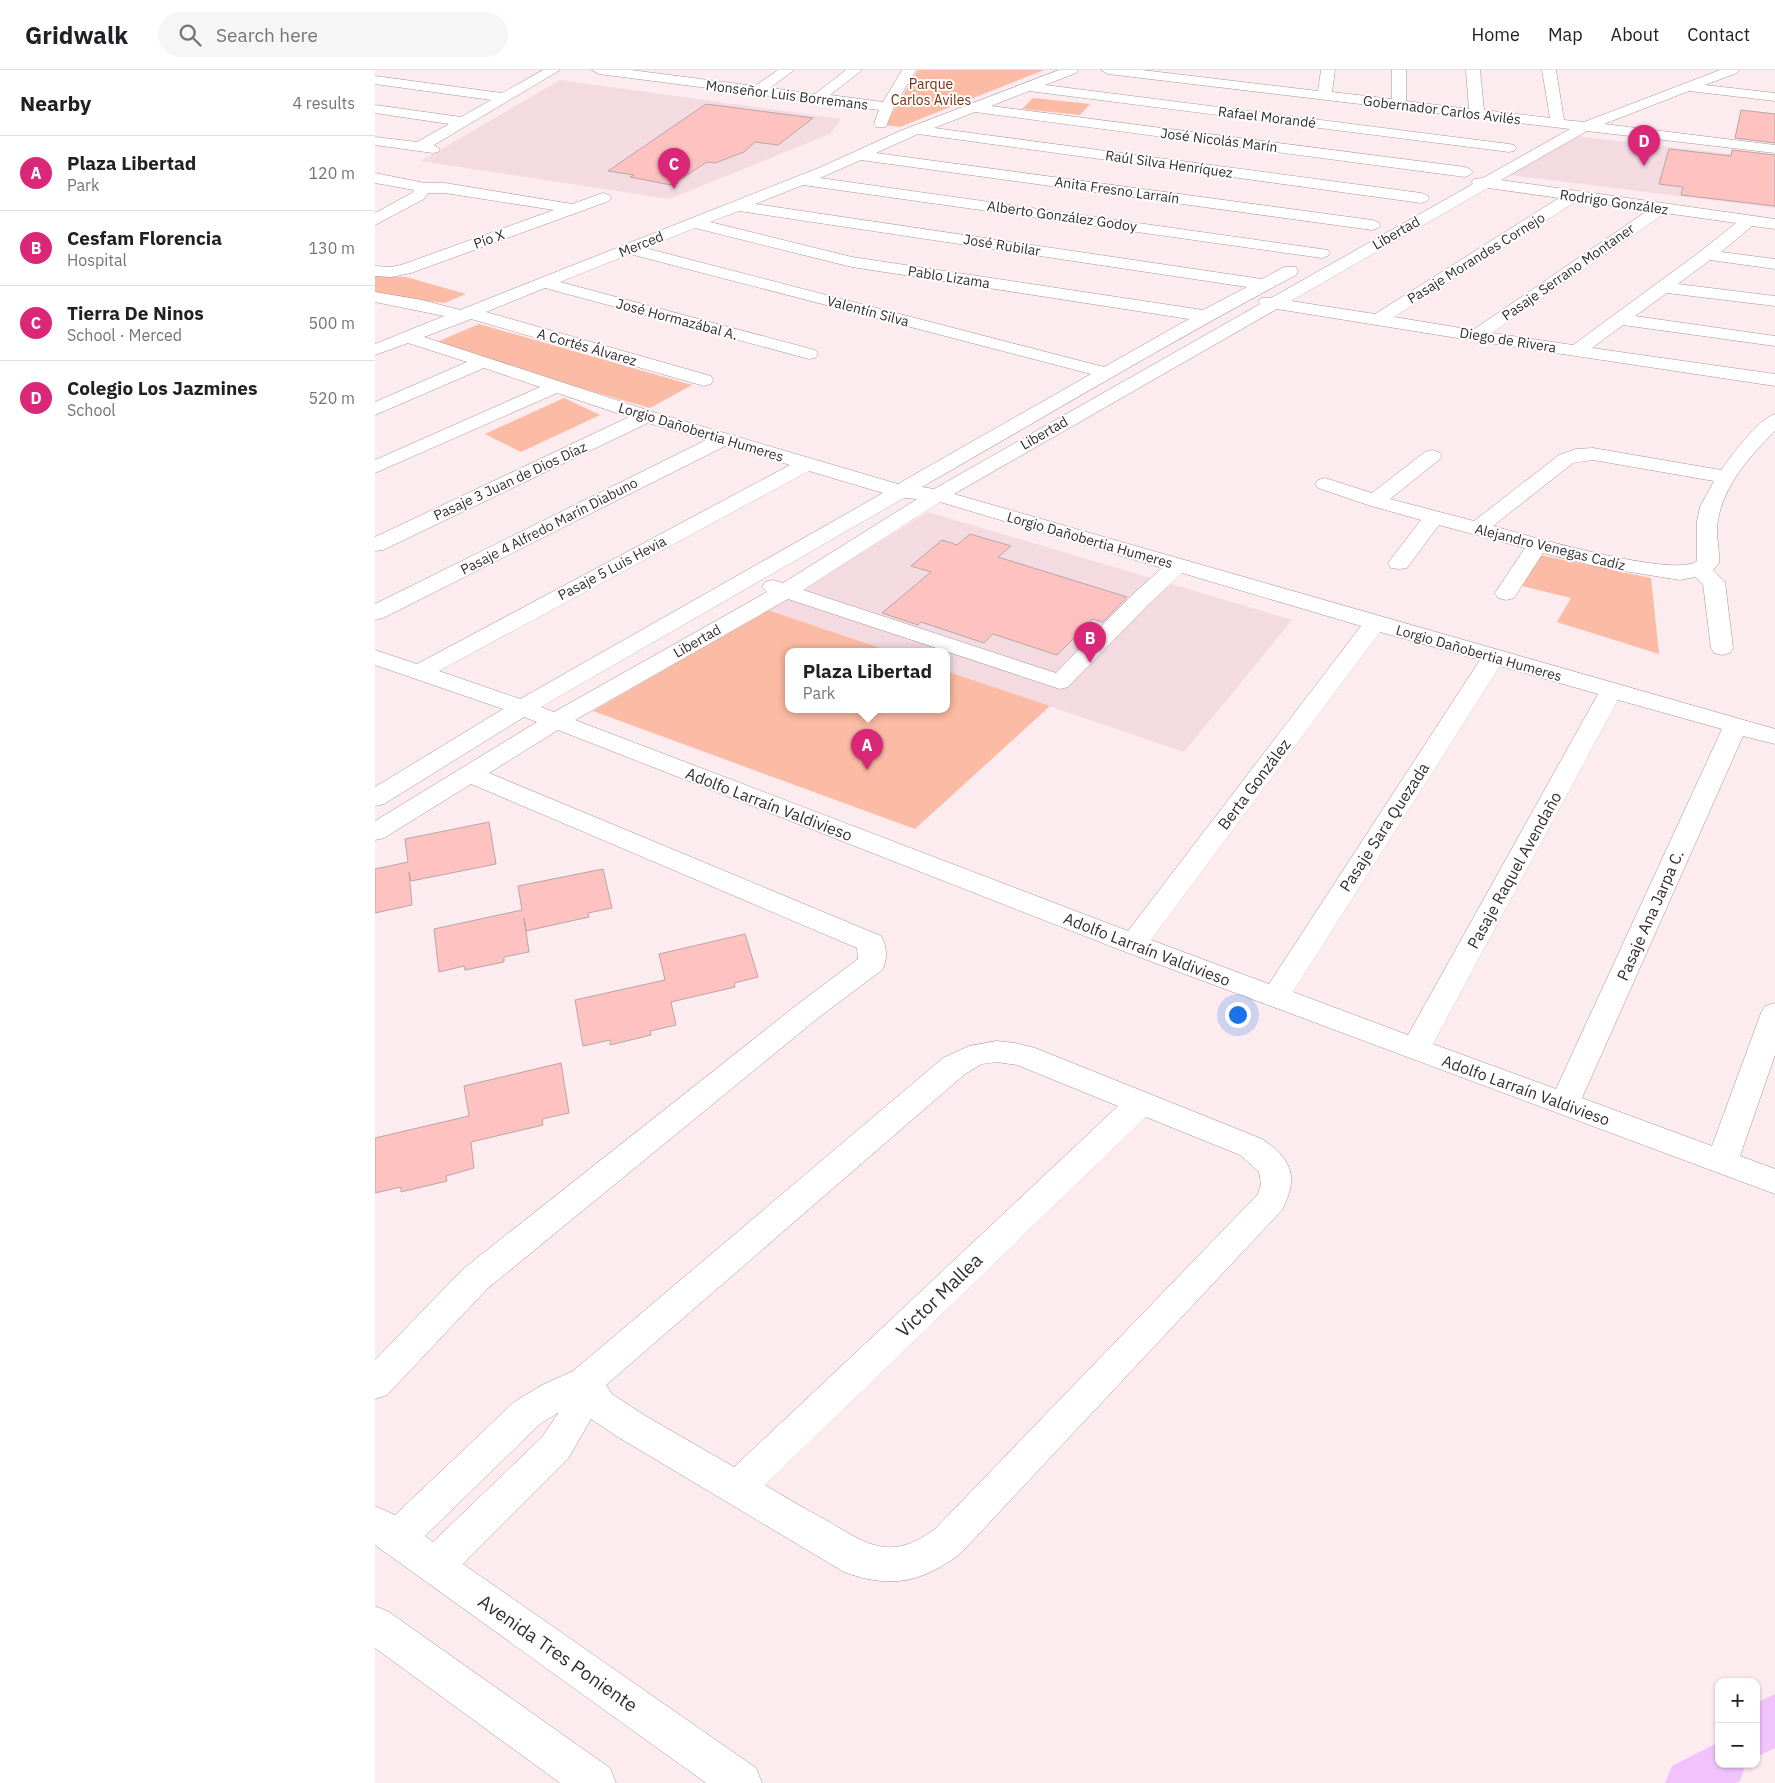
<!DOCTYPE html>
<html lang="en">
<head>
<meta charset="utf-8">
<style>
  :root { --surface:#fff; --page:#f6f6f6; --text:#202124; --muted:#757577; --line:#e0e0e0; --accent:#db2777 }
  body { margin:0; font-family:"IBM Plex Sans",sans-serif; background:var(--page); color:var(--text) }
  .controls { position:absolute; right:15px; bottom:15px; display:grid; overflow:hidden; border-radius:10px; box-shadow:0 1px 4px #0004 }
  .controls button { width:45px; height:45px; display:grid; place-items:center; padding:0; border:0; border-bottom:1px solid var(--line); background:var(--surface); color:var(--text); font:25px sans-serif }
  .you { position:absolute; left:862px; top:944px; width:18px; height:18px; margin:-12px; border:4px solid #fff; border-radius:50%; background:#1a73e8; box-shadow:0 0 0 8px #1a73e833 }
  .badge { display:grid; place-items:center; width:32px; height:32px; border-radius:50%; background:var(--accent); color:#fff; font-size:16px; font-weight:700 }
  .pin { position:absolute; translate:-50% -41px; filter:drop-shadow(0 1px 2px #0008) }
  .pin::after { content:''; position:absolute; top:26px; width:18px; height:15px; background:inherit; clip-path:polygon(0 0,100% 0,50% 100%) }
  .popup { position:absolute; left:410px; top:578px; width:165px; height:65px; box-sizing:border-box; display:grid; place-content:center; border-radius:10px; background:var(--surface); filter:drop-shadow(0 1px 4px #0005); font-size:16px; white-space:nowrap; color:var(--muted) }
  .popup b { font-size:19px; color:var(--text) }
  .popup::after { content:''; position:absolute; left:50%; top:100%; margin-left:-10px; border:10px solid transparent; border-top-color:var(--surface) }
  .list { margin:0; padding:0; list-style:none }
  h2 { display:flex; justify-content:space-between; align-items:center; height:65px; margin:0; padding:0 20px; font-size:21px }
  h2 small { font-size:16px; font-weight:400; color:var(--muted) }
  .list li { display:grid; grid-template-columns:32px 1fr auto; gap:15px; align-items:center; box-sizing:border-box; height:75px; padding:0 20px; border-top:1px solid var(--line) }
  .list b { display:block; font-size:19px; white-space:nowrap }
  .list p { margin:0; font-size:16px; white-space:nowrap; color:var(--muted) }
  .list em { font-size:16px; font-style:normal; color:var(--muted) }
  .icon { flex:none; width:28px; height:28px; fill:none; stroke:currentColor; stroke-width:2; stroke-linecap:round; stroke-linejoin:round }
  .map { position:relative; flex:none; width:1400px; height:1713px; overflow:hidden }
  header { display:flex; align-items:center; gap:30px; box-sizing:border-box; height:70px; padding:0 25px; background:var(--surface); border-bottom:1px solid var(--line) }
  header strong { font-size:24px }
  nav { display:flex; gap:28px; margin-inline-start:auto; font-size:18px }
  .search { width:350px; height:45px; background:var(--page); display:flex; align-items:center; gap:12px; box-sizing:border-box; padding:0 18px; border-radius:28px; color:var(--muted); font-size:19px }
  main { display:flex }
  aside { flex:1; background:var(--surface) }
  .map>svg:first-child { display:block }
  .built { fill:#f3dbe1 }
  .green { fill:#fcbba4 }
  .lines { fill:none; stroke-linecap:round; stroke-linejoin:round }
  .canal { fill:#f1c3fd; fill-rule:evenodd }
  .building { fill:#fec2c0; stroke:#b7a7a6 }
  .minor-casing { stroke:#a5969a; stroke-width:1 }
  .minor { fill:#fff; fill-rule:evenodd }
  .labels { text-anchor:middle; stroke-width:4; stroke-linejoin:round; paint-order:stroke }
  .far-park-label { font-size:14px; fill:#7b2d0b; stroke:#fff }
  .far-street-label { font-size:14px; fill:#342e2f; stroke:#fff }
  .street-label { font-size:16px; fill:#342e2f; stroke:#fff }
  .near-street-label { font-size:19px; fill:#342e2f; stroke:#fff }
</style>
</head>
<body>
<header>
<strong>Gridwalk</strong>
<div class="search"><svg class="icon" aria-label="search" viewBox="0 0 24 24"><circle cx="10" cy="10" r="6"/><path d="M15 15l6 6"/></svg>Search here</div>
<nav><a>Home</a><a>Map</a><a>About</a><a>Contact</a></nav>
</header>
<main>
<aside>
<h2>Nearby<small>4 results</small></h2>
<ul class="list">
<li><span class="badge">A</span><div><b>Plaza Libertad</b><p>Park</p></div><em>120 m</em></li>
<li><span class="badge">B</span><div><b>Cesfam Florencia</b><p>Hospital</p></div><em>130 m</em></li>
<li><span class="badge">C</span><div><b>Tierra De Ninos</b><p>School · Merced</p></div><em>500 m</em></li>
<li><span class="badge">D</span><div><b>Colegio Los Jazmines</b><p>School</p></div><em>520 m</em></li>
</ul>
</aside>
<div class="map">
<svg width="1400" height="1713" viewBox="0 0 1400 1713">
  <rect width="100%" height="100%" fill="#fcebef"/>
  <g class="built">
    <polygon points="185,10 466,49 455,64 294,129 46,91"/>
    <polygon points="1190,65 1400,89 1400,138 1126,104"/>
    <polygon points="553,442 917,550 809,682 571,601 571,581 514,581 393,540"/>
  </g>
  <g class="green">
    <polygon points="543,0 669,0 525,57 510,55"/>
    <polygon points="658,28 715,34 705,45 647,39"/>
    <polygon points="0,206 31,207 91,224 69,233 0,224"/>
    <polygon points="104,254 317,315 275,338 55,275"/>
    <polygon points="189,328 225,345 146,382 110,364"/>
    <polygon points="1165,485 1276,508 1284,584 1182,552 1196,528 1143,515"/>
    <polygon points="393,540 514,581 413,581 413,639 571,639 571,601 675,636 540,759 218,641"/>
  </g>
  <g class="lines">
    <g class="canal">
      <polygon points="1400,1624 1400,1678 1381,1687 1381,1633"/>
      <polygon points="1344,1672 1344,1694 1371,1694 1365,1711 1360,1713 1290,1713 1297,1696"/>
    </g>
  </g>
  <g class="building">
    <polygon points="331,34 438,48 403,75 380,72 369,82 340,93 332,92 296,115 255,107 259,105 233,101"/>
    <polygon points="1366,40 1400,44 1400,73 1360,68"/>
    <polygon points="1294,79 1356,86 1357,80 1400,85 1400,136 1306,125 1308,117 1284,114"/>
    <polygon points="595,464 636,476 623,487 752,527 728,552 718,549 682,585 618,564 609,573 546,552 543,555 507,543 556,502 536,496 567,470 582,475"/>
    <polygon points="114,752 121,794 36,811 34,802 37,835 0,843 0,799 33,792 30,769"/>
    <polygon points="228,799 237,838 213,843 214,847 151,861 149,848 154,882 129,887 129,892 90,900 89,896 64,902 59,859 147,840 143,816"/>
    <polygon points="370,864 383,907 359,913 360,917 296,932 301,955 275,961 276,965 235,975 235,970 208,976 200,930 290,910 284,884"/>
    <polygon points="186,993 194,1043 167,1049 168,1055 96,1072 99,1098 71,1106 72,1111 26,1122 26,1117 0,1123 0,1068 94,1046 89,1016"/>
  </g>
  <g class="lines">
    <defs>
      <g id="minor">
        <polygon points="168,0 185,0 59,75 65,79 63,82 58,83 0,75 0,67 42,72 74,54 0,43 0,35 86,47 116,30 0,14 0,6 127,23"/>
        <polygon points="217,0 256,0 380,16 403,0 419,0 395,18 440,24 471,0 487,0 455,25 508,32 527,0 541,0 519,37 511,57 501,57 499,54 504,40 224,4"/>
        <path d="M684,0H703L701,3L670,15L1134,74L1139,75L1141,78L1139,81L1134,82L654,21L616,36L1090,97L1095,99L1098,102L1095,105L1090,107L600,42L559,58L1046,123L1052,125L1054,128L1052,131L1046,133L543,64L501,83L997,150L1003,152L1005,155L1003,158L997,160L486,90L445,108L953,180L955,183L953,186L947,188L428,115L380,134L887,209L909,197H921L923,201L921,205C795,272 671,346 547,417L559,419L885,234L883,232L886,228H896L1098,114L1096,112L1099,109L1108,108L1195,59L733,4L726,0H767L943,21L946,0H960L957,22L1017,29V0H1031V31L1094,39L1091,0H1105L1109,40L1175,48L1167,0H1181L1189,50L1209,52L1345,0H1364L1362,3L1330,15L1400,23V31L1314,21L1229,54L1400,75V83L1212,61L1126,110L1400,149V159L1377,156L1346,182L1400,189V199L1335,190L1303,214L1400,226V236L1292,223L1260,246L1400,266V276L1248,255L1217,278L1400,304V316L1101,271L902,239L579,424L1400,659V674L1368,666L1207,1028L1337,1076L1386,943L1390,936L1400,933V985L1365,1086L1400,1099V1124L748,881L183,660L114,703L506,866C512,876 513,890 507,900L443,948L112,1219L12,1325L0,1329V1290L88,1199L423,934L483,889L482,878L96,714L9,768L0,770V751L162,652L149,647L9,734L0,736V717L128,639L0,595V580L42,594L415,395L350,376L8,548L0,550V534L331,370L273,353L8,480L0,481V467L254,347L182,323L0,403V390L165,317L109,298L0,345V332L92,292L33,273L0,285V274L69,246L0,232V222L47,230L85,240L446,97L525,61ZM1113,118L1184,128L1000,244L916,231ZM1202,131L1272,141L1098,260L1019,247ZM364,141L872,217L828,240L477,187L335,152ZM1290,143L1361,153L1326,181L1198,275L1117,263ZM320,158L477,197L814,249L729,297L270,178ZM255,184L716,304L523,414L278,342L49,267L96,249L322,314L329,316L336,314L338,310L336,306L111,242L170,218L434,289L440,288L443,284L440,280L185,212ZM434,401L508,423L145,629L64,601ZM529,428L542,429L408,513L398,510L390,512L387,517L392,522L179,642L166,637ZM565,432L787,498L756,526L681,603L428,520ZM807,503L986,556L753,861L200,650L413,529L685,619L693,617L772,536ZM1005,562L1105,590L894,914L776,870ZM1125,596L1223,624L1033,965L918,922ZM1243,630L1347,659L1181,1019L1058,974Z"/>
        <polygon points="0,103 50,113 70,113 197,134 228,123 234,125 236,128 234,131 36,203 16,207 0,206 0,196 16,197 26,195 179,140 70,123 53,123 49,129 0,155 0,143 37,123 39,120 0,113"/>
        <path d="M1400,344V361C1375,386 1349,415 1343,450C1340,464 1345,479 1344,493L1338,500L1350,512L1358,578L1355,583L1347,585L1339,583L1336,578L1328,514L1320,507L1305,510L1224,497L1168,483L1139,528L1131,530L1123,528L1120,523L1150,478L1064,455L1032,498L1024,499L1016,498L1013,493L1046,450L993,435L943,418L940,414L943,410L950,408L997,423L1050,382L1057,380L1064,382L1067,386L1064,390L1015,429L1099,451L1184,385L1201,379L1218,378L1346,400C1357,385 1383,349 1400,344ZM1218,390L1339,411L1325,437L1322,451V491C1301,509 1150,465 1118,456L1198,393Z"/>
        <path d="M622,971L640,973L660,978L887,1069C917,1089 924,1107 907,1140L586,1483C547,1513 515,1519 469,1502L243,1367L216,1349L193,1389L88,1494L381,1698L387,1713H331L0,1475V1436L20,1445L139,1332L167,1315L198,1301L568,988L594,976ZM622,992L642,995L743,1036L359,1397L269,1345L237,1324L231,1315L590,1004L607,994ZM771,1047L865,1085L884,1102L886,1114L883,1124L560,1459C515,1492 493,1475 451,1450C430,1439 410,1427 390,1415ZM184,1342L167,1367L58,1472L50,1466L165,1354Z"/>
        <polygon points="0,1536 14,1542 235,1698 241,1713 185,1713 0,1578"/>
      </g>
    </defs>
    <use href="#minor" class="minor-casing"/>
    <use href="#minor" class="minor"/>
  </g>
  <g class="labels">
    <g class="far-park-label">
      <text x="556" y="19">Parque<tspan x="556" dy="16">Carlos Aviles</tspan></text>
    </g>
    <g class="far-street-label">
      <text transform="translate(412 25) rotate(7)" y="5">Monseñor Luis Borremans</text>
      <text transform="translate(1067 40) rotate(7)" y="5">Gobernador Carlos Avilés</text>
      <text transform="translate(892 47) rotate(7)" y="5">Rafael Morandé</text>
      <text transform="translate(844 70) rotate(7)" y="5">José Nicolás Marín</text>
      <text transform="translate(794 94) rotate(8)" y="5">Raúl Silva Henríquez</text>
      <text transform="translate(742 120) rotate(8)" y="5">Anita Fresno Larraín</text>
      <text transform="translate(1239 132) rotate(8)" y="5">Rodrigo González</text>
      <text transform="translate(687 146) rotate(8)" y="5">Alberto González Godoy</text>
      <text transform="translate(1021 163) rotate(-30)" y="5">Libertad</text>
      <text transform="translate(114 169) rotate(-20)" y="5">Pío X</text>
      <text transform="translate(266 174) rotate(-22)" y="5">Merced</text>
      <text transform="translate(627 175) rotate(9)" y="5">José Rubilar</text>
      <text transform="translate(1101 188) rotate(-32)" y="5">Pasaje Morandes Cornejo</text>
      <text transform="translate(1193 202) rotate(-35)" y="5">Pasaje Serrano Montaner</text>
      <text transform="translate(574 207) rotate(9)" y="5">Pablo Lizama</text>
      <text transform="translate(493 241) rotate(15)" y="5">Valentín Silva</text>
      <text transform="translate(302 249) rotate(15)" y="5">José Hormazábal A.</text>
      <text transform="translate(1133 270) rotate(9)" y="5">Diego de Rivera</text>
      <text transform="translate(212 277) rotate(16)" y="5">A Cortés Álvarez</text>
      <text transform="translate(326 362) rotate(17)" y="5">Lorgio Dañobertia Humeres</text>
      <text transform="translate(669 363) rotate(-30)" y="5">Libertad</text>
      <text transform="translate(135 411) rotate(-25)" y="5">Pasaje 3 Juan de Dios Díaz</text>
      <text transform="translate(174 456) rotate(-27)" y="5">Pasaje 4 Alfredo Marín Diabuno</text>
      <text transform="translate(715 470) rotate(16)" y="5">Lorgio Dañobertia Humeres</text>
      <text transform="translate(1175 477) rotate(14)" y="5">Alejandro Venegas Cadíz</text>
      <text transform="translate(237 498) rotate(-28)" y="5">Pasaje 5 Luis Hevia</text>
      <text transform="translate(322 571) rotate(-30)" y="5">Libertad</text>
      <text transform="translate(1104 583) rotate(16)" y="5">Lorgio Dañobertia Humeres</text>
    </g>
    <g class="street-label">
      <text transform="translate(879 714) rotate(-53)" y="6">Berta González</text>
      <text transform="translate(394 734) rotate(21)" y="6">Adolfo Larraín Valdivieso</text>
      <text transform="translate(1009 757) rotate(-57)" y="6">Pasaje Sara Quezada</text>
      <text transform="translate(1139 800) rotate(-61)" y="6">Pasaje Raquel Avendaño</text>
      <text transform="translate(1275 845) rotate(-66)" y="6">Pasaje Ana Jarpa C.</text>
      <text transform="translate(772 879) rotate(21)" y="6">Adolfo Larraín Valdivieso</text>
      <text transform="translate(1151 1020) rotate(20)" y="6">Adolfo Larraín Valdivieso</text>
    </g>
    <g class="near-street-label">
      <text transform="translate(564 1225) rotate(-44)" y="7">Victor Mallea</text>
      <text transform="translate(183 1583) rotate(35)" y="7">Avenida Tres Poniente</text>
    </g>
  </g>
</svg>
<div class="controls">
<button>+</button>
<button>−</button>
</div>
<div class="you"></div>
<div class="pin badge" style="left:492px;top:700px">A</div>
<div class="popup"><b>Plaza Libertad</b>Park</div>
<div class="pin badge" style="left:715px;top:593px">B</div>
<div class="pin badge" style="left:299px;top:119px">C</div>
<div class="pin badge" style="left:1269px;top:96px">D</div>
</div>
</main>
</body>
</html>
